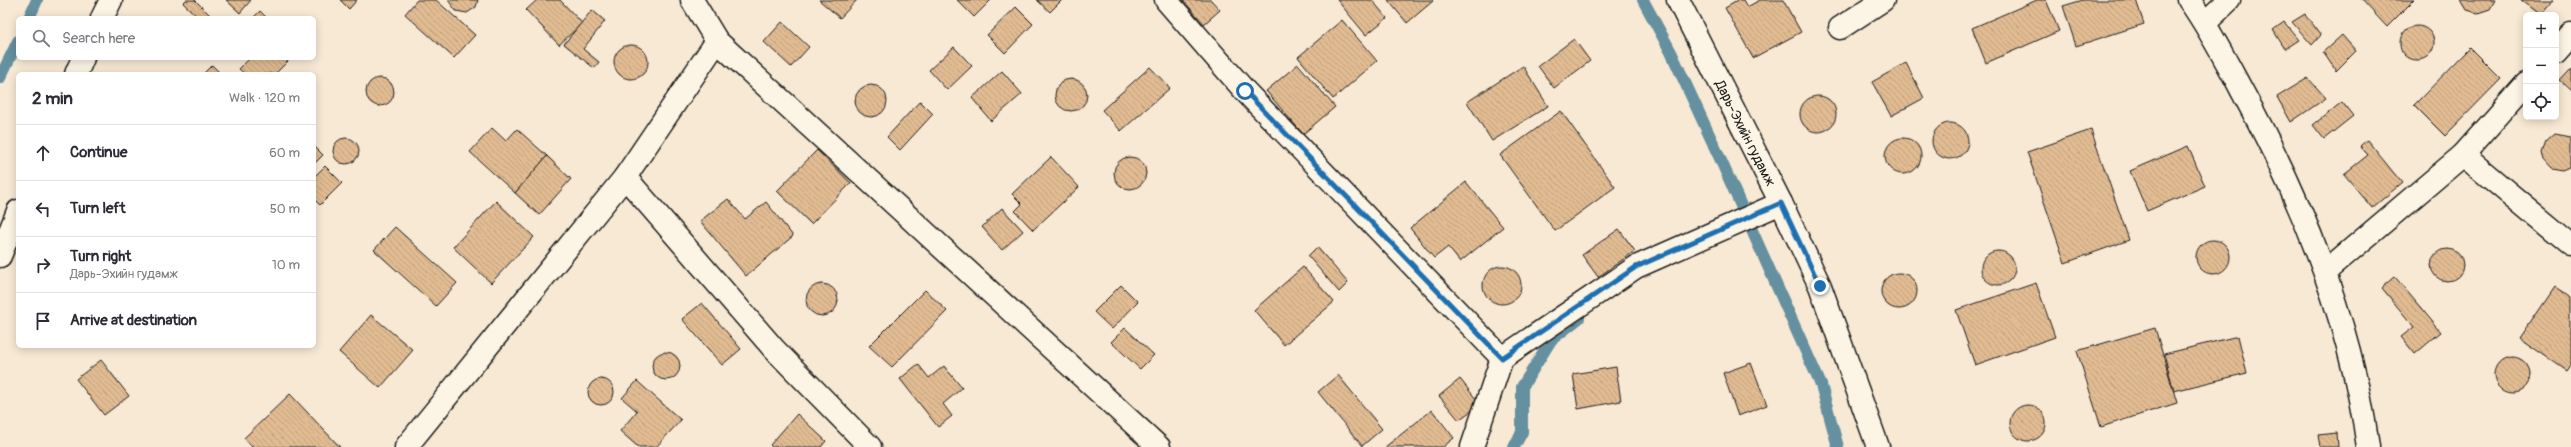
<!DOCTYPE html>
<html lang="en">
<head>
<meta charset="utf-8">
<style>
  :root { --surface:#fff; --page:#f2f2f3; --text:#2b2b33; --muted:#7c7c81; --line:#e1e1e2 }
  body { margin:0; font-family:Pangolin,sans-serif; background:var(--page); color:var(--text) }
  .controls { position:absolute; right:12px; top:12px; display:grid; overflow:hidden; border-radius:6px; box-shadow:0 2px 10px #0003 }
  .controls button { width:36px; height:36px; display:grid; place-items:center; padding:0; border:0; border-bottom:1px solid var(--line); background:var(--surface); color:var(--text); font:20px sans-serif }
  .stop { position:absolute; width:12px; height:12px; margin:-9px; border:3px solid #1f6fb2; border-radius:50%; background:#fff }
  .stop.end { background:#1f6fb2; border-color:#fff; box-shadow:0 1px 4px #0008 }
  .list { margin:0; padding:0; list-style:none }
  h2 { display:flex; justify-content:space-between; align-items:center; height:52px; margin:0; padding:0 16px; font-size:17px }
  h2 small { font-size:13px; font-weight:400; color:var(--muted) }
  .list li { display:grid; grid-template-columns:26px 1fr auto; gap:12px; align-items:center; box-sizing:border-box; height:56px; padding:0 16px; border-top:1px solid var(--line) }
  .list b { display:block; font-size:15px; white-space:nowrap }
  .list p { margin:0; font-size:13px; white-space:nowrap; color:var(--muted) }
  .list em { font-size:13px; font-style:normal; color:var(--muted) }
  .icon { flex:none; width:22px; height:22px; fill:none; stroke:currentColor; stroke-width:2; stroke-linecap:round; stroke-linejoin:round }
  .map { position:relative; flex:none; width:2571px; height:447px; overflow:hidden }
  .search { position:absolute; background:var(--surface); box-shadow:0 2px 10px #0003; left:16px; top:16px; width:300px; height:44px; display:flex; align-items:center; gap:10px; box-sizing:border-box; padding:0 14px; border-radius:6px; color:var(--muted); font-size:15px }
  .panel { position:absolute; background:var(--surface); box-shadow:0 2px 10px #0003; left:16px; top:72px; width:300px; height:276px; border-radius:6px }
  .map>svg:first-child { display:block }
  .lines { fill:none; stroke-linecap:round; stroke-linejoin:round }
  .stream { stroke:#65909f; stroke-width:12 }
  .building { fill:url(#building-back-hatch); stroke:#1c1c1c }
  .minor-casing { stroke:#1c1c1c; stroke-width:25 }
  .secondary-casing { stroke:#1c1c1c; stroke-width:25 }
  .minor { stroke:#fcf5e5; stroke-width:22 }
  .secondary { stroke:#fcf5e5; stroke-width:22 }
  .route { stroke:#1f6fb2; stroke-width:5 }
  .labels { text-anchor:middle; stroke-width:3; stroke-linejoin:round; paint-order:stroke }
  .street-label { font-size:14px; fill:#1c1c1c; stroke:#fcf5e5 }
</style>
</head>
<body>
<div class="map">
<svg width="2571" height="447" viewBox="0 0 2571 447">
  <defs>
    <pattern id="building-back-hatch" width="6" height="6" patternUnits="userSpaceOnUse"><rect width="6" height="6" fill="#e1bb92"/><path d="M-1 5l2 2M0 0l6 6M5-1l2 2" fill="none" stroke="#c0a07d"/></pattern>
  </defs>
  <rect width="100%" height="100%" fill="#f7e9d4"/>
  <filter id="ink" filterUnits="userSpaceOnUse"><feTurbulence type="fractalNoise" baseFrequency=".025" numOctaves="2"/><feDisplacementMap in="SourceGraphic" scale="8" xChannelSelector="R" yChannelSelector="G"/><feConvolveMatrix kernelMatrix="1 2 1 2 8 2 1 2 1" color-interpolation-filters="sRGB"/></filter>
  <g filter="url(#ink)">
    <g class="lines">
      <g class="stream">
        <polyline points="1643,0 1671,52 1718,154 1795,327 1821,385 1838,447"/>
        <polyline points="29,18 37,0"/>
        <polyline points="0,78 18,41"/>
        <polyline points="1514,447 1522,432 1522,387 1551,340 1579,318"/>
      </g>
    </g>
    <g class="building">
      <polygon points="186,0 195,0 213,18 199,18 183,3"/>
      <polygon points="226,0 251,0 240,13"/>
      <polygon points="340,0 357,0 349,9"/>
      <polygon points="417,0 436,0 475,35 454,58 405,14"/>
      <polygon points="448,0 478,0 476,7 467,13 456,11"/>
      <polygon points="537,0 560,0 582,23 559,45 526,10"/>
      <polygon points="819,0 857,0 840,18"/>
      <polygon points="957,0 991,0 974,17"/>
      <polygon points="1037,0 1062,0 1050,12"/>
      <polygon points="1183,0 1211,0 1220,10 1204,24"/>
      <polygon points="1337,0 1372,0 1387,18 1366,35"/>
      <polygon points="1388,0 1432,0 1433,1 1407,23"/>
      <polygon points="1739,0 1743,0 1747,7 1760,0 1783,0 1801,32 1753,58 1725,8"/>
      <polygon points="2037,0 2046,0 2059,31 1986,63 1972,28"/>
      <polygon points="2083,0 2136,0 2144,24 2076,46 2063,6"/>
      <polygon points="2362,0 2414,0 2387,27"/>
      <polygon points="2461,0 2495,0 2490,9 2478,13 2467,10"/>
      <polygon points="2521,0 2554,0 2541,15"/>
      <polygon points="1016,7 1033,24 1005,53 987,35"/>
      <polygon points="592,10 605,21 583,49 599,62 594,68 564,44"/>
      <polygon points="260,11 267,18 253,18"/>
      <polygon points="2305,14 2321,35 2312,45 2292,22"/>
      <polygon points="1342,20 1377,61 1333,99 1298,57"/>
      <polygon points="782,22 809,47 791,67 764,42"/>
      <polygon points="2284,22 2299,40 2285,49 2273,30"/>
      <circle cx="2417" cy="43" r="17"/>
      <polygon points="2342,35 2356,51 2336,71 2323,52"/>
      <polygon points="1574,39 1590,61 1554,88 1538,66"/>
      <circle cx="631" cy="62" r="17"/>
      <polygon points="954,47 972,66 947,90 929,70"/>
      <polygon points="2470,48 2501,79 2445,136 2414,105"/>
      <polygon points="250,58 291,58 275,74 245,74 239,69"/>
      <polygon points="1906,63 1924,98 1891,116 1872,82"/>
      <polygon points="1298,64 1335,107 1303,134 1266,91"/>
      <polygon points="212,65 221,74 203,74"/>
      <polygon points="1523,66 1548,106 1492,141 1467,102"/>
      <polygon points="1150,67 1170,88 1121,131 1102,110"/>
      <polygon points="2571,67 2571,91 2559,80"/>
      <polygon points="1002,71 1022,94 991,121 972,98"/>
      <circle cx="380" cy="92" r="14"/>
      <polygon points="2308,78 2326,98 2291,122 2277,97"/>
      <circle cx="1071" cy="95" r="16"/>
      <circle cx="871" cy="101" r="16"/>
      <circle cx="1818" cy="114" r="18"/>
      <polygon points="920,101 933,114 900,150 887,137"/>
      <polygon points="2342,102 2353,116 2324,139 2313,125"/>
      <polygon points="1561,111 1615,187 1555,231 1500,155"/>
      <circle cx="1950" cy="141" r="18"/>
      <polygon points="492,128 506,141 517,129 547,156 515,193 470,152"/>
      <polygon points="2091,130 2129,240 2065,263 2027,152"/>
      <polygon points="2555,134 2571,137 2571,168 2564,171 2552,169 2544,160 2542,153 2546,142"/>
      <circle cx="1903" cy="156" r="18"/>
      <circle cx="346" cy="151" r="13"/>
      <polygon points="2367,140 2402,183 2372,208 2344,174 2368,155 2360,146"/>
      <polygon points="314,146 323,155 314,164"/>
      <polygon points="2188,146 2205,186 2147,211 2130,171"/>
      <polygon points="817,150 851,183 811,224 777,191"/>
      <polygon points="547,156 571,179 539,215 515,193"/>
      <circle cx="1130" cy="173" r="16"/>
      <polygon points="1051,157 1079,187 1033,230 1015,211 1022,204 1012,194"/>
      <polygon points="325,166 342,183 320,205 314,199 314,177"/>
      <polygon points="1466,182 1503,227 1460,262 1448,247 1434,258 1410,228"/>
      <polygon points="728,199 745,219 766,202 793,236 746,276 700,221"/>
      <polygon points="496,201 534,237 491,283 453,247"/>
      <polygon points="1002,208 1023,231 1002,250 982,227"/>
      <polygon points="395,227 457,283 436,306 374,250"/>
      <polygon points="1619,229 1635,251 1598,277 1582,255"/>
      <circle cx="2213" cy="257" r="17"/>
      <polygon points="1317,247 1348,283 1339,292 1308,256"/>
      <circle cx="2447" cy="265" r="16"/>
      <circle cx="1998" cy="268" r="17"/>
      <circle cx="1502" cy="285" r="19"/>
      <polygon points="1303,267 1334,302 1284,345 1254,310"/>
      <circle cx="1899" cy="291" r="18"/>
      <polygon points="2395,277 2441,332 2415,354 2401,337 2414,327 2382,288"/>
      <polygon points="2036,283 2055,337 1975,365 1956,310"/>
      <circle cx="822" cy="300" r="16"/>
      <polygon points="1121,285 1138,302 1112,329 1094,312"/>
      <polygon points="2554,287 2571,298 2571,365 2567,371 2519,338"/>
      <polygon points="925,290 947,311 892,367 869,346"/>
      <polygon points="702,303 741,349 722,365 682,319"/>
      <polygon points="371,315 413,350 380,388 339,352"/>
      <polygon points="1125,328 1154,355 1140,369 1111,342"/>
      <polygon points="2155,328 2177,403 2101,427 2077,351"/>
      <polygon points="2238,336 2247,373 2174,391 2164,354"/>
      <circle cx="666" cy="366" r="14"/>
      <circle cx="2512" cy="375" r="18"/>
      <polygon points="101,360 129,396 104,415 76,379"/>
      <polygon points="1751,363 1767,405 1738,416 1723,373"/>
      <polygon points="918,364 929,378 944,366 962,388 943,404 952,416 938,427 900,379"/>
      <polygon points="1616,367 1621,401 1578,409 1573,374"/>
      <polygon points="1338,375 1382,429 1362,446 1318,392"/>
      <polygon points="1460,379 1480,404 1459,420 1439,396"/>
      <circle cx="601" cy="392" r="13"/>
      <polygon points="637,381 681,420 656,447 638,447 620,431 637,411 622,398"/>
      <polygon points="290,394 340,447 252,447 244,438"/>
      <circle cx="2028" cy="423" r="18"/>
      <polygon points="1432,410 1454,438 1443,447 1385,447"/>
      <polygon points="797,414 826,441 821,447 772,447 770,445"/>
      <polygon points="2337,433 2338,447 2320,447 2318,435"/>
    </g>
    <g class="lines">
      <defs>
        <g id="minor">
          <polyline points="1166,0 1245,91 1502,358"/>
          <path d="M2189,0C2209,28 2225,59 2241,89C2302,200 2351,321 2368,447"/>
          <polyline points="102,18 111,0"/>
          <polyline points="2205,23 2229,0"/>
          <polyline points="1840,28 1883,0"/>
          <polyline points="717,41 1159,447"/>
          <polyline points="2556,51 2571,34"/>
          <polyline points="76,74 83,58"/>
          <polyline points="2463,155 2571,245"/>
          <polyline points="625,177 774,349 870,447"/>
          <polyline points="0,256 18,211"/>
          <polyline points="2326,271 2463,155 2526,84"/>
          <polyline points="406,447 625,177 717,41 692,0"/>
          <polyline points="1472,447 1502,358 1636,267 1781,203"/>
        </g>
        <g id="secondary">
          <path id="s1" d="M1678,0L1781,203L1820,286L1878,447"/>
        </g>
      </defs>
      <use href="#minor" class="minor-casing"/>
      <use href="#secondary" class="secondary-casing"/>
      <use href="#minor" class="minor"/>
      <use href="#secondary" class="secondary"/>
    </g>
  </g>
  <g class="lines" filter="url(#ink)">
    <polyline class="route" points="1245,91 1502,358 1636,267 1781,203 1820,286"/>
  </g>
  <g class="labels">
    <g class="street-label">
      <text dy="5" stroke="none"><textPath href="#s1" startOffset="149">Дарь-Эхийн гудамж</textPath></text>
    </g>
  </g>
</svg>
<div class="controls">
<button>+</button>
<button>−</button>
<button><svg class="icon" aria-label="locate" viewBox="0 0 24 24"><circle cx="12" cy="12" r="6"/><path d="M12 2v4M12 18v4M2 12h4M18 12h4"/></svg></button>
</div>
<div class="stop" style="left:1245px;top:91px"></div>
<div class="stop end" style="left:1820px;top:286px"></div>
<div class="search"><svg class="icon" aria-label="search" viewBox="0 0 24 24"><circle cx="10" cy="10" r="6"/><path d="M15 15l6 6"/></svg>Search here</div>
<section class="panel">
<h2>2 min<small>Walk · 120 m</small></h2>
<ul class="list">
<li><svg class="icon" aria-label="ahead" viewBox="0 0 24 24"><path d="M12 20V5M6 11l6-6 6 6"/></svg><div><b>Continue</b></div><em>60 m</em></li>
<li><svg class="icon" aria-label="left" viewBox="0 0 24 24"><path d="M17 20v-9H6M10 6l-5 5 5 5"/></svg><div><b>Turn left</b></div><em>50 m</em></li>
<li><svg class="icon" aria-label="right" viewBox="0 0 24 24"><path d="M7 20v-9h11M14 6l5 5-5 5"/></svg><div><b>Turn right</b><p>Дарь-Эхийн гудамж</p></div><em>10 m</em></li>
<li><svg class="icon" aria-label="arrive" viewBox="0 0 24 24"><path d="M6 21V4h12l-3 4 3 4H6"/></svg><div><b>Arrive at destination</b></div></li>
</ul>
</section>
</div>
</body>
</html>
